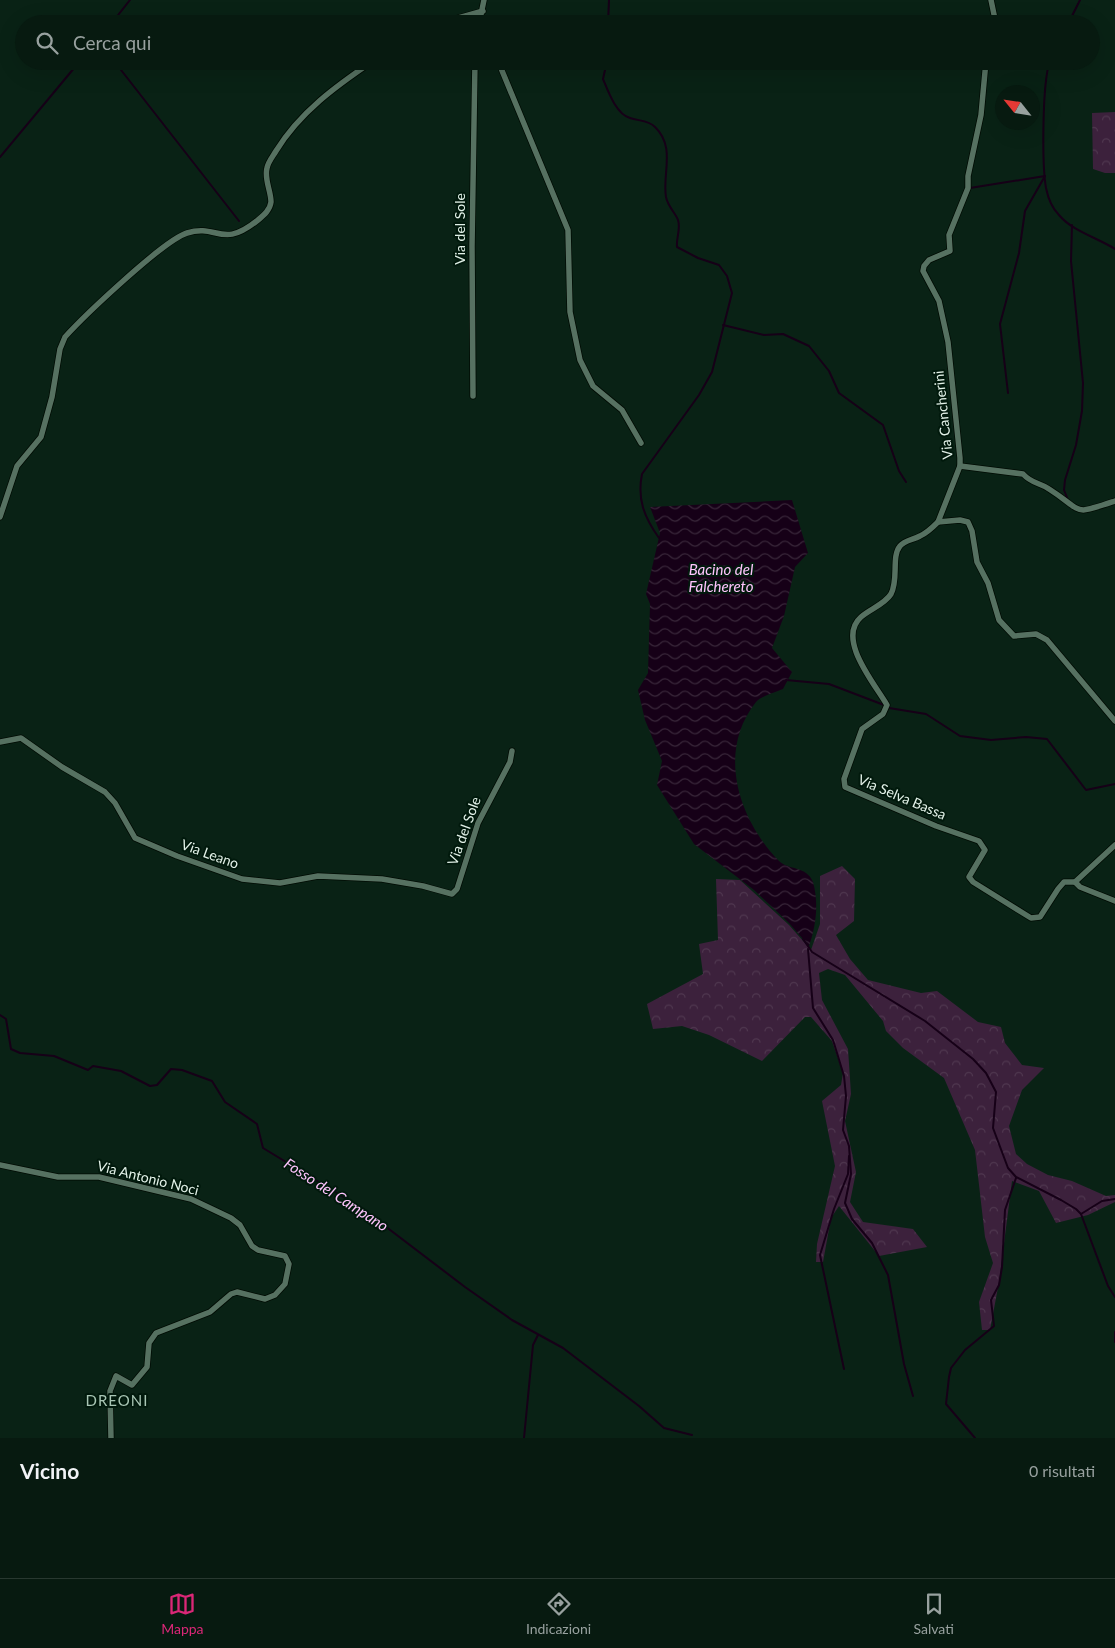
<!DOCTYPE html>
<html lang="it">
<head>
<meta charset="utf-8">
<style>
  :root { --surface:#071a10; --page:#102319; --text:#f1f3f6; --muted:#98a19f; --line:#283830; --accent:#db2777 }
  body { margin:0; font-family:Lato,sans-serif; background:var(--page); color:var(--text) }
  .compass { position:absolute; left:995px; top:85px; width:45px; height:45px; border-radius:50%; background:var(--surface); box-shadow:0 5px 20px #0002; rotate:300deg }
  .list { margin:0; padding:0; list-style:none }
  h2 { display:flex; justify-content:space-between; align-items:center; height:65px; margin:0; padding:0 20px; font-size:21px }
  h2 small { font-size:16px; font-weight:400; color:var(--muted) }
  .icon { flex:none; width:28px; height:28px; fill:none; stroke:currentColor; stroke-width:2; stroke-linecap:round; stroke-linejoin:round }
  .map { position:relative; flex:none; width:1115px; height:1438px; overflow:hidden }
  .search { position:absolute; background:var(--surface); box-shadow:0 5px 20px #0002; left:15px; right:15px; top:15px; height:55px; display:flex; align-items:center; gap:12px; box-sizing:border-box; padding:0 18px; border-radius:28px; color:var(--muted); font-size:19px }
  .sheet { height:140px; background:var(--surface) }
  nav { display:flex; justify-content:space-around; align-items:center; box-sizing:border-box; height:70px; border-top:1px solid var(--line); background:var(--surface); font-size:14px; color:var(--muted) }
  nav a { display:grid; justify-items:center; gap:2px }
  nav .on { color:var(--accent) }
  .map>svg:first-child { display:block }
  .forest { fill:url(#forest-crowns) }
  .water { fill:url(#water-waves) }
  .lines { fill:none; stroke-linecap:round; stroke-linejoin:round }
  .stream { stroke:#160017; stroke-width:2 }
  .minor-casing { stroke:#000b03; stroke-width:7 }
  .minor { stroke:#567161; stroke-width:5.5 }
  .labels { text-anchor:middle; stroke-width:4; stroke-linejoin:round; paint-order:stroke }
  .street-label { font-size:14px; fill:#e2f1e8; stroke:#01190c }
  .water-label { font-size:15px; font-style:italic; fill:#fec4fd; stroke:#01190c }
  .neighbourhood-label { font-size:15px; letter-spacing:1px; fill:#a9c6b5; stroke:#01190c }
</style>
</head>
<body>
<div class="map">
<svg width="1115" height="1438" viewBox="0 0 1115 1438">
  <defs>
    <pattern id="forest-crowns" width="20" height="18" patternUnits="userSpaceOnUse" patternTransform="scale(1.25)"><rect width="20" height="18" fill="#3c213c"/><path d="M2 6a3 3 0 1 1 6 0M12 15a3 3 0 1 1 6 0" fill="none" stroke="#4f374f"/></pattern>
    <pattern id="water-waves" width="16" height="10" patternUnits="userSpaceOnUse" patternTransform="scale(1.25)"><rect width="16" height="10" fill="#160017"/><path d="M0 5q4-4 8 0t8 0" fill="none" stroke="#382639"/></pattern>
  </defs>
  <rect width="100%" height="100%" fill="#092215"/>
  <g class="forest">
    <polygon points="1115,112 1115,173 1105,173 1093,169 1092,113"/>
    <polygon points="842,866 855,879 854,921 836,935 850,959 868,980 921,993 937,991 978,1022 1001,1027 1005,1043 1022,1065 1044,1068 1022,1090 1009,1126 1016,1154 1027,1164 1048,1175 1072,1181 1106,1196 1115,1195 1115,1202 1088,1215 1056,1223 1039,1191 1012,1181 999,1282 990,1330 982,1330 979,1302 993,1263 985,1237 975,1150 944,1078 903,1048 886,1031 883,1021 845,975 828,969 819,973 822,1000 848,1049 851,1094 845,1121 856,1172 850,1202 863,1222 913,1229 927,1247 879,1256 839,1206 831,1218 823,1262 816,1262 817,1244 835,1166 822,1101 841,1085 843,1073 832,1041 811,1017 805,1017 762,1061 709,1035 682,1026 653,1029 647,1004 703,974 699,944 718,940 716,879 740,880 789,925 811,950 820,924 820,876"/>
  </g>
  <path class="water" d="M792,500L808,553L795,567L784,616L772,648L792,672L783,689C776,692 761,696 756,702C716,752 739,820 779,861C788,870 807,866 813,882C819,903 816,926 809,946L789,923L754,890L694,844L657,785L662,761L645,720L638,690L648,673L650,604L646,594L660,533L650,507Z"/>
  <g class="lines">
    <g class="stream">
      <polyline points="111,24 130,0"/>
      <polyline points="608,24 609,0"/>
      <polyline points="1068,24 1080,0"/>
      <polyline points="114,61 239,221"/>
      <path d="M607,61L603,79C608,91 616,114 630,118C638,121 649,120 655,127C676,147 662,174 666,197C668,207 675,212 678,220C681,229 676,238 677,247L698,258L719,265L727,276L732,293L712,372L699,395L642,474C637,499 644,517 659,538"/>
      <path d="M1050,61C1042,82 1042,165 1046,188C1048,198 1052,208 1059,215C1072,231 1098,238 1115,249"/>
      <polyline points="0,157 80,61"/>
      <polyline points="970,188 1045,176"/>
      <polyline points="723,325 764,335 783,334 809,346 829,371 839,393 883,425 899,471 906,482"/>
      <polyline points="1008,393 1000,324 1019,253 1025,211 1045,176"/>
      <polyline points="1068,500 1064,490 1065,480 1076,445 1082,411 1083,383 1071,261 1072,225"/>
      <polyline points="786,680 829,684 884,705"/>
      <polyline points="889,708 926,714 960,736 991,740 1026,737 1047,739 1086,790 1115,784"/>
      <polyline points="803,939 812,952 925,1021 973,1059 986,1073 996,1092 993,1128 1008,1168 1016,1177 1061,1200 1076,1209 1081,1214 1108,1286 1115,1297"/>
      <polyline points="808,949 813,1008 833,1040 844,1076 846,1096 843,1130 849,1146 851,1174 845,1203 852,1219 872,1243 888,1275 904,1364 913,1396"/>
      <polyline points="0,1015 6,1019 11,1049 20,1053 54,1056 88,1070 93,1066 121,1071 150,1086 157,1085 171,1069 182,1070 212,1081 225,1102 257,1124 263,1148 360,1207 465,1287 512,1320 563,1348 639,1406 664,1428 692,1435"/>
      <polyline points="1081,1214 1102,1201 1115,1199"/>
      <polyline points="1115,1332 1115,1342"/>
      <polyline points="844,1369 820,1255 834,1209 848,1174 849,1156"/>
      <polyline points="524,1438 533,1345 538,1335"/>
      <polyline points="975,1438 946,1404 949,1377 951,1368 965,1350 994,1326 991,1300 999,1285 1002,1267 1005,1210 1016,1178"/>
    </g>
    <defs>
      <g id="minor">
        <polyline points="991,0 996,24"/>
        <polyline points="437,24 483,11"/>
        <polyline points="479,24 484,0"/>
        <polyline points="498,61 568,230 570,312 580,360 593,386 622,410 641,443"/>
        <polyline points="986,61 981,115 968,176 968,188 949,235 950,251 929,260 924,266 923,271 939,301 948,342 960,458 960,466 938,522 960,520 968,522 972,531 977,562 988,583 999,620 1014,636 1036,634 1047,640 1115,721"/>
        <polyline points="473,396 472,246 475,61"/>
        <path d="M960,466L1023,474C1032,484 1039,482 1049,489C1085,512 1071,516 1115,501"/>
        <path d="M0,517L17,466L41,437L52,397L60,349L65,337C84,316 164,240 187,233C218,223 221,250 258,220C264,215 270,210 271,202C271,191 264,179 267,168C268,162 273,156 276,151C300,112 336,86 373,61"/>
        <path d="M938,522C933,527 927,533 920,536C913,540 905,540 900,546C891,557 899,579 891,594C885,604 870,609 861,617C836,639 875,684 887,705L883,714L862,729L844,779L845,787L936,826L979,841L985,850L969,877L973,882L1031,918L1040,917L1058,889L1064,882H1075"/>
        <polyline points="0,742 21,738 62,767 105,792 115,803 135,838 177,856 242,879 280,883 318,876 382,879 423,886 452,894 457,889 478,823 510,762 512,751"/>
        <polyline points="1115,845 1075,882 1080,887 1115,901"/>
        <polyline points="0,1165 58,1177 99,1177 191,1199 231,1218 240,1225 252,1246 258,1250 285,1256 289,1264 285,1284 275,1295 265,1299 237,1292 231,1294 210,1312 156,1333 149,1343 147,1367 132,1385 116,1376 110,1391 111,1438"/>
      </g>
    </defs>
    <use href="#minor" class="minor-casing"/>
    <use href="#minor" class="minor"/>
  </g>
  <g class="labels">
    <g class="street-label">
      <text transform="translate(460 229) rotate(-90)" y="5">Via del Sole</text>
      <text transform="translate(943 415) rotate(-96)" y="5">Via Cancherini</text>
      <text transform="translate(902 797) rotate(23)" y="5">Via Selva Bassa</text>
      <text transform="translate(464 831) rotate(-70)" y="5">Via del Sole</text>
      <text transform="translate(210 854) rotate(20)" y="5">Via Leano</text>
      <text transform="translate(148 1178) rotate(14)" y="5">Via Antonio Noci</text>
    </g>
    <g class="water-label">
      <text x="721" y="575">Bacino del<tspan x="721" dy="17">Falchereto</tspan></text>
      <text transform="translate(336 1195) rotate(33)" y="5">Fosso del Campano</text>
    </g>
    <g class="neighbourhood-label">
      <text x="117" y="1406">DREONI</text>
    </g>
  </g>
</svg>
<svg class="compass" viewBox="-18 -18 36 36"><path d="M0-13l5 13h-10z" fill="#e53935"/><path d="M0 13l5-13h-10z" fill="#98a19f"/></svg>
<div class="search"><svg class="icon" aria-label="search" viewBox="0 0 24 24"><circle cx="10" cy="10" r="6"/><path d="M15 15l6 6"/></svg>Cerca qui</div>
</div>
<section class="sheet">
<h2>Vicino<small>0 risultati</small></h2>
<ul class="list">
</ul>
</section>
<nav>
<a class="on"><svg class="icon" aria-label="map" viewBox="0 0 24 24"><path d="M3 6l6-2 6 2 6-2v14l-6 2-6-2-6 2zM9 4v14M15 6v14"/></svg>Mappa</a>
<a><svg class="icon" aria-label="directions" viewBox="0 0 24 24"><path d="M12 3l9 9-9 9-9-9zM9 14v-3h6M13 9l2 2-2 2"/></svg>Indicazioni</a>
<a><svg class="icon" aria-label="saved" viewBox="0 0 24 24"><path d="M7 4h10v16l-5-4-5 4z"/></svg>Salvati</a>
</nav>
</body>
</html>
